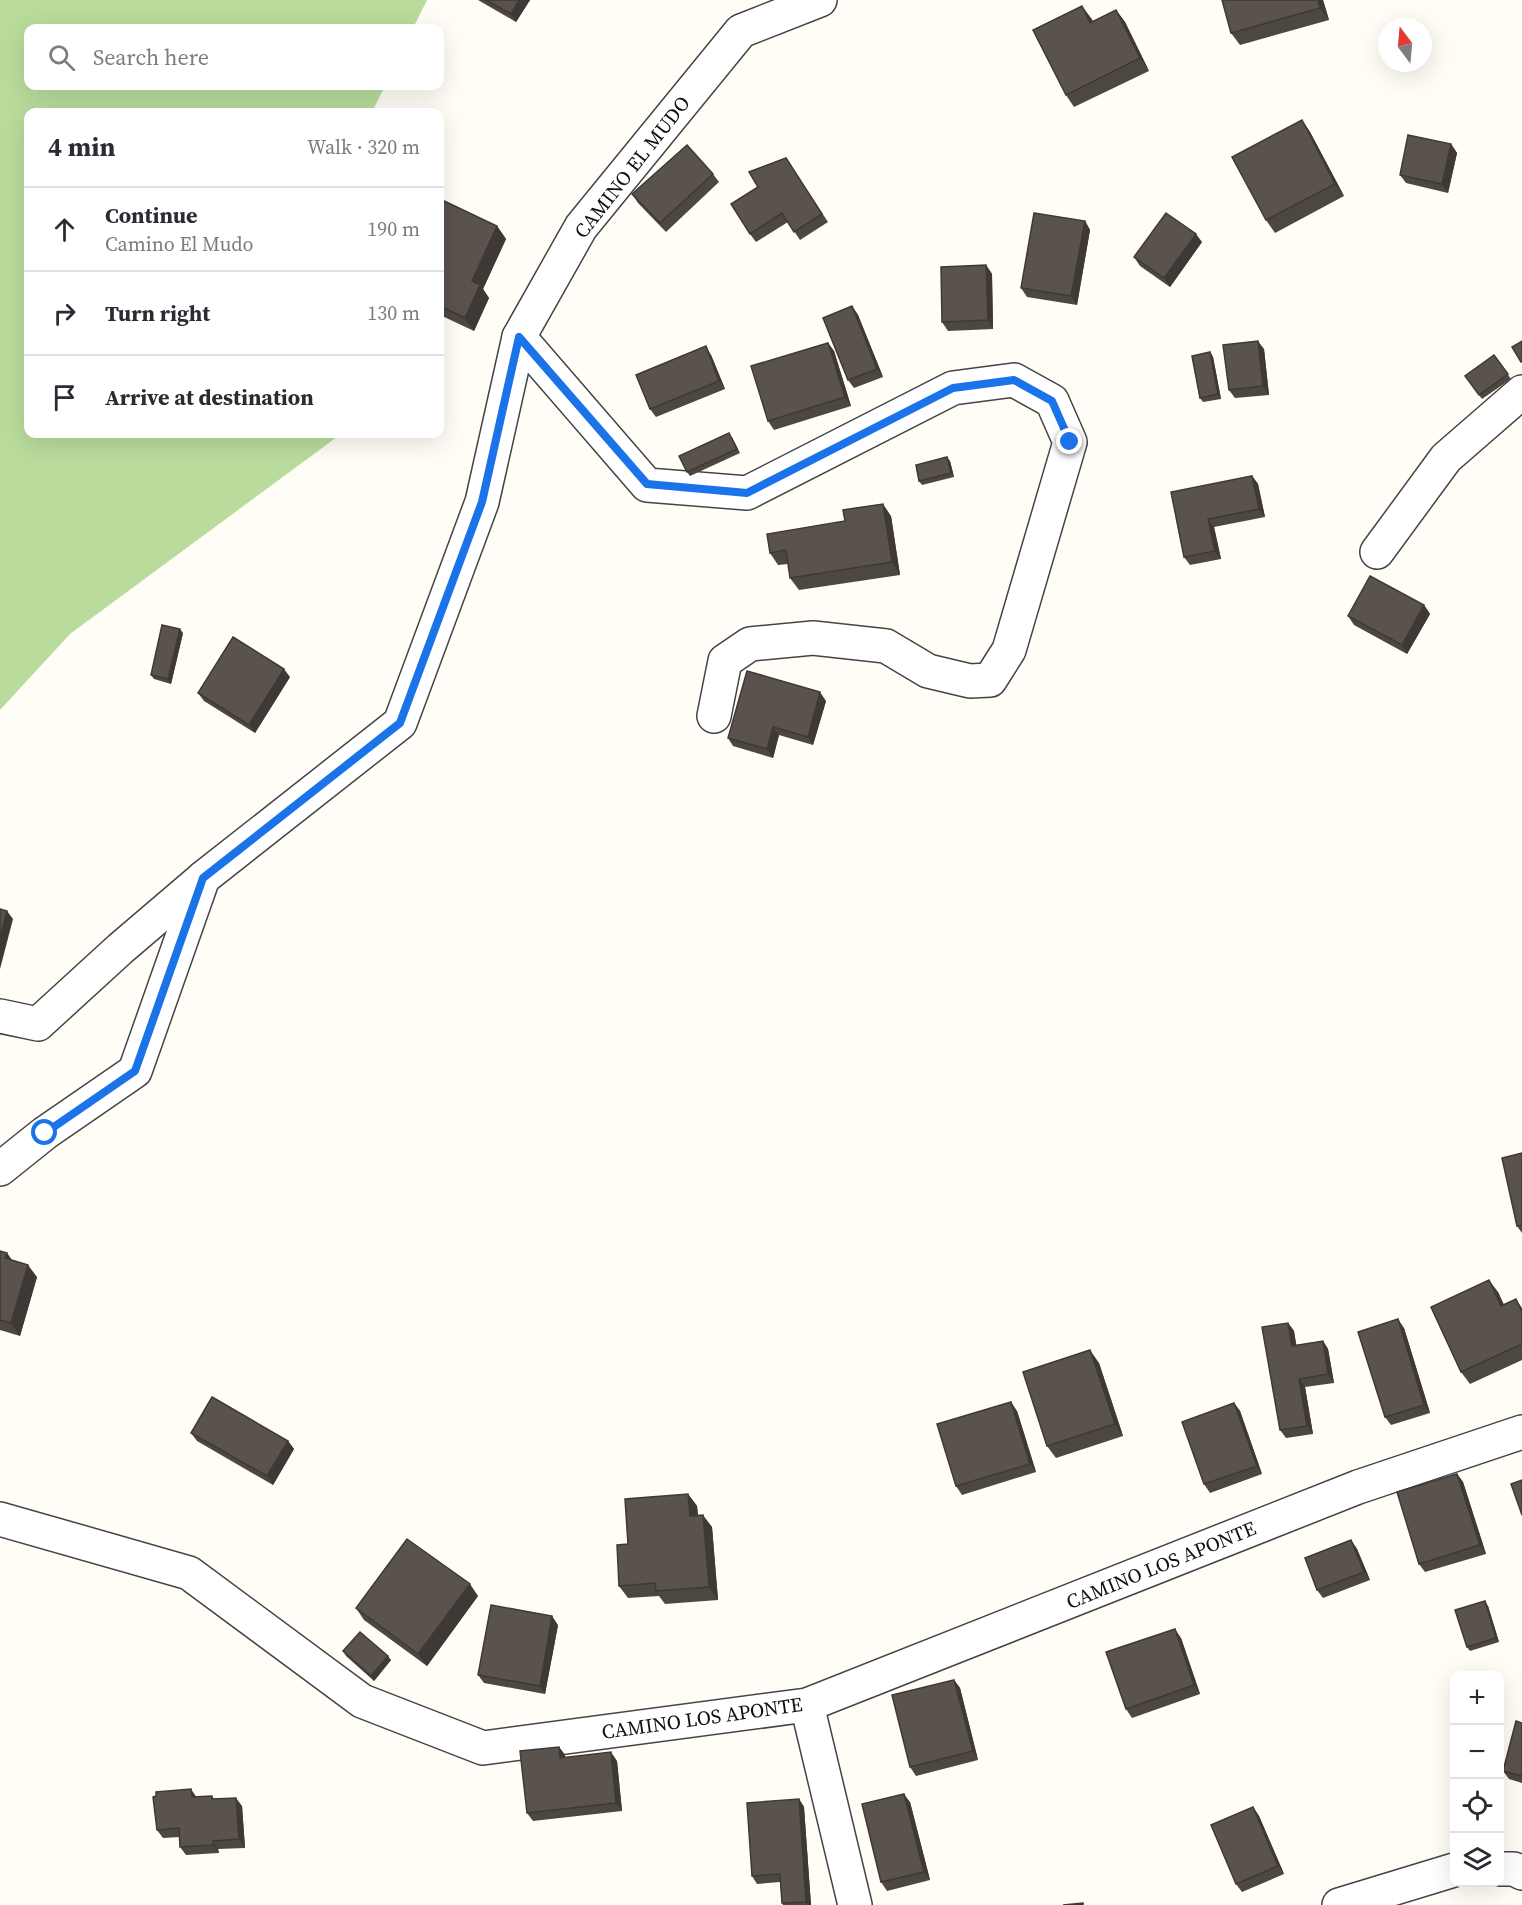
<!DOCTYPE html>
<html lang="en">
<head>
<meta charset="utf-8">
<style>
  :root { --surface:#fff; --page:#f7f7f7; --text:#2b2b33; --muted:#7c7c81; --line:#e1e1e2 }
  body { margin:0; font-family:"Source Serif 4",serif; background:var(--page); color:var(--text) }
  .controls { position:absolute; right:18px; bottom:18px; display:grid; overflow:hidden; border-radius:12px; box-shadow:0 6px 24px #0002 }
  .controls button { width:54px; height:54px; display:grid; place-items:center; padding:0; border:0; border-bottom:2px solid var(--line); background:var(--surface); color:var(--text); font:30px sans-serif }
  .compass { position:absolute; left:1378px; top:18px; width:54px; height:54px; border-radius:50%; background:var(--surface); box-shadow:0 6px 24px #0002; rotate:344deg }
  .stop { position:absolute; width:18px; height:18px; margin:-14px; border:4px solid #1a73e8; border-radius:50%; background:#fff }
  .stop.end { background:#1a73e8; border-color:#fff; box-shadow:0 2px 6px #0008 }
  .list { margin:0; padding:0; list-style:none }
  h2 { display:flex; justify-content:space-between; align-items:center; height:78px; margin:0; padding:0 24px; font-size:26px }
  h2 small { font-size:20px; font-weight:400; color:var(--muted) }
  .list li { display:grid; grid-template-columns:39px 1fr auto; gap:18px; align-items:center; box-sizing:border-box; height:84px; padding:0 24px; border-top:2px solid var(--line) }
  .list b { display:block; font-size:22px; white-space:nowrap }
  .list p { margin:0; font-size:20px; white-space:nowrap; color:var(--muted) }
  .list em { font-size:20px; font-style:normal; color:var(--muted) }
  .icon { flex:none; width:33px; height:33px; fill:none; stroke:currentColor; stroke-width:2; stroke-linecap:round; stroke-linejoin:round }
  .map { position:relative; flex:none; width:1522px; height:1905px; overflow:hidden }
  .search { position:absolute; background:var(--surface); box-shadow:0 6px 24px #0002; left:24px; top:24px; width:420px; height:66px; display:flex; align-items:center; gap:15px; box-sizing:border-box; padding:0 21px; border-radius:12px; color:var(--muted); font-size:22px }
  .panel { position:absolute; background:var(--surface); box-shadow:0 6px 24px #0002; left:24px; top:108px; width:420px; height:330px; border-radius:12px }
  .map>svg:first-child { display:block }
  .forest { fill:#b9dc9c }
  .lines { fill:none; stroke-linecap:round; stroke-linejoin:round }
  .minor-casing { stroke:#444; stroke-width:36 }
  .minor { stroke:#fff; stroke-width:33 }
  .wall { fill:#4d4742 }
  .shaded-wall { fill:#3f3936 }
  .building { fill:#5a524d; stroke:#3f3936; stroke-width:1.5 }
  .route { stroke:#1a73e8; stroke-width:8 }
  .labels { text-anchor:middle; stroke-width:6; stroke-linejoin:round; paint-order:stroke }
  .street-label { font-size:20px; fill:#111; stroke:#fff }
</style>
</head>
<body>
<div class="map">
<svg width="1522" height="1905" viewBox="0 0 1522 1905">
  <rect width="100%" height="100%" fill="#fffdf5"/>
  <polygon class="forest" points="0,0 427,0 413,28 28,28 28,86 385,86 372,112 28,112 28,434 341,434 70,634 0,710"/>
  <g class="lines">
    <defs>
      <g id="minor">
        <polyline points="519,337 647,485 747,493 953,388 1014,380 1052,401 1070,442 1009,650 990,680 970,681 928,671 886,646 813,638 750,644 725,661 714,716"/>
        <polyline points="1377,552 1446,458 1522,392"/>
        <polyline points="0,1016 38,1024 120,949 202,879"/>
        <polyline points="0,1169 45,1133 135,1071 203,878 400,723 482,502 519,337 581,227 741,31 820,0"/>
        <polyline points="0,1519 189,1573 362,1701 483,1748 807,1705 1358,1487 1522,1432"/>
        <polyline points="807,1705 855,1905"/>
        <polyline points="1500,1869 1514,1869 1522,1873"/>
        <polyline points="1339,1905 1454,1870"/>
      </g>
    </defs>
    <use href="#minor" class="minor-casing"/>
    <use href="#minor" class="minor"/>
  </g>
  <g class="wall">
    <polygon points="478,0 530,0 516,22"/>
    <polygon points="1222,0 1323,0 1329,20 1240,45 1231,33"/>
    <polygon points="1116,10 1125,22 1149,71 1074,107 1066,95 1091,18 1093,21"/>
    <polygon points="1302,120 1310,132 1344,196 1275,233 1266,220"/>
    <polygon points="1451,144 1457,153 1448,193 1406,183 1400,175"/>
    <polygon points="786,158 828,222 800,240 788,222 756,242 750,234 758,187"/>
    <polygon points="713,174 719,182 666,232 638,203 632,194"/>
    <polygon points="440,199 497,226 506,239 483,289 489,298 474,331 440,315"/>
    <polygon points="1085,221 1090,230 1077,305 1027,297 1021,288"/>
    <polygon points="1202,242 1170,287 1140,266 1134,257"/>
    <polygon points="986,265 992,274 993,329 948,331 942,322"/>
    <polygon points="852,306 858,315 883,377 854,388 848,380"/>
    <polygon points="828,343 834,351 851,406 774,430 768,421"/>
    <polygon points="1264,349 1269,395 1235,398 1229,390"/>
    <polygon points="1210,352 1213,357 1221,399 1203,402 1200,398"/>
    <polygon points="711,355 725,389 656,417 650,409"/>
    <polygon points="1494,355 1511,379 1482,399 1465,376"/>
    <polygon points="732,437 740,453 690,476 687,472"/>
    <polygon points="950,461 954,477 922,485 919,481"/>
    <polygon points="1252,476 1258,484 1265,517 1214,527 1221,559 1190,565 1184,557 1171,492"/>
    <polygon points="891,516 900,575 799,590 790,578 788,564 778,565 770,553"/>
    <polygon points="1424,605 1430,614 1407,654 1354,625 1348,616"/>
    <polygon points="183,633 171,684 154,679 151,675"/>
    <polygon points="290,677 255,733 204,701 198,693"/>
    <polygon points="826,701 813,745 779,735 773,758 733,746 728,738"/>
    <polygon points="1522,1153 1522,1233 1517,1226"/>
    <polygon points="0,1251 7,1253 12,1260 37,1277 20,1336 0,1330"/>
    <polygon points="1498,1292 1504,1305 1516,1299 1522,1308 1522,1360 1470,1384 1461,1372"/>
    <polygon points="1288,1323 1294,1331 1296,1345 1323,1341 1328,1349 1334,1383 1305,1387 1313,1434 1286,1438 1280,1430"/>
    <polygon points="1404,1328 1430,1413 1391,1425 1385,1417"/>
    <polygon points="1099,1363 1123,1436 1056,1458 1047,1446"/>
    <polygon points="1234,1403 1240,1411 1262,1474 1210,1493 1204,1484"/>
    <polygon points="1017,1411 1036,1472 962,1495 956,1486"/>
    <polygon points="191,1433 288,1441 294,1449 273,1485 197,1441"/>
    <polygon points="1457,1474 1463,1482 1486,1554 1425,1572 1419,1564"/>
    <polygon points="688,1494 697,1506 698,1515 712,1527 718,1600 665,1604 659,1596 628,1598 619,1586 628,1544"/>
    <polygon points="1351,1540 1357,1549 1370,1580 1323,1598 1317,1590"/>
    <polygon points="478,1596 427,1666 364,1620 356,1608"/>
    <polygon points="1488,1606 1499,1642 1470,1651 1467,1647"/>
    <polygon points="558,1625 545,1694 484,1683 478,1675"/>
    <polygon points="1181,1638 1200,1694 1132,1718 1126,1709"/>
    <polygon points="343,1651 391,1660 374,1681 346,1656"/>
    <polygon points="954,1680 960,1688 978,1760 916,1776 910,1767"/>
    <polygon points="1522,1723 1522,1783 1509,1779 1503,1771"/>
    <polygon points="559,1747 565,1755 565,1757 617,1761 622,1811 533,1821 527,1813"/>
    <polygon points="156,1796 196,1797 212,1796 214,1799 242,1806 245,1848 218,1849 219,1853 186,1855 180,1847 180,1837 163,1838 157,1830"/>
    <polygon points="799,1799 804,1807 811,1905 783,1905 782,1903 780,1882 757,1884 752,1876"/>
    <polygon points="910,1802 930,1880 887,1891 881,1882"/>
    <polygon points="1253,1807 1259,1816 1284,1874 1242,1892 1236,1884"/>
  </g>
  <g class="shaded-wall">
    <polygon points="519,0 530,0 516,22 511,14"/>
    <polygon points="1318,0 1323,0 1329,20 1320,8"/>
    <polygon points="1082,6 1091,18 1099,35 1090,23"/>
    <polygon points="1116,10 1125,22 1149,71 1140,58"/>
    <polygon points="1302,120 1310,132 1344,196 1335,184"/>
    <polygon points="1451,144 1457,153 1448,193 1442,184"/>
    <polygon points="1085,221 1090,230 1077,305 1071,296"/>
    <polygon points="497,226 506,239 483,289 489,298 474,331 465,318 472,281"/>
    <polygon points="1196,234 1202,242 1170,287 1164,278"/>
    <polygon points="986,265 992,274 993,329 988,320"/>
    <polygon points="852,306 858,315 883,377 877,369"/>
    <polygon points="1258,341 1264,349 1269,395 1263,386"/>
    <polygon points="828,343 834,351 851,406 845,397"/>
    <polygon points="706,346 711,355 725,389 719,381"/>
    <polygon points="1210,352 1213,357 1221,399 1218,394"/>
    <polygon points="947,457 950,461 954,477 951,473"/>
    <polygon points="1252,476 1258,484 1265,517 1259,509"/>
    <polygon points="883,504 891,516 900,575 892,562"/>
    <polygon points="1208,519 1214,527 1221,559 1215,551"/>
    <polygon points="1424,605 1430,614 1407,654 1402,645"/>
    <polygon points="180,629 183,633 171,684 168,679"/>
    <polygon points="284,669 290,677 255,733 249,725"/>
    <polygon points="820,692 826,701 813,745 808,737"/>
    <polygon points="773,727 779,735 773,758 767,749"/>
    <polygon points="7,911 13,919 0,969 0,938"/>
    <polygon points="7,1253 15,1265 5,1258"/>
    <polygon points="28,1265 37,1277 20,1336 11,1323"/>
    <polygon points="1489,1280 1498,1292 1510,1318 1501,1306"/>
    <polygon points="1398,1319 1404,1328 1430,1413 1424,1405"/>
    <polygon points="1288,1323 1294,1331 1298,1355 1292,1346"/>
    <polygon points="1323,1341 1328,1349 1334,1383 1328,1374"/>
    <polygon points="1090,1350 1099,1363 1123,1436 1115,1424"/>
    <polygon points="1299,1379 1305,1387 1313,1434 1307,1426"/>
    <polygon points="1011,1402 1017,1411 1036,1472 1030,1464"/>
    <polygon points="1234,1403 1240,1411 1262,1474 1257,1466"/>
    <polygon points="288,1441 294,1449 273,1485 267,1476"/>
    <polygon points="1457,1474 1463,1482 1486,1554 1480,1545"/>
    <polygon points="688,1494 697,1506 699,1528 690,1516"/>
    <polygon points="703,1515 712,1527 718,1600 709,1587"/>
    <polygon points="1351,1540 1357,1549 1370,1580 1364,1572"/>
    <polygon points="470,1584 478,1596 427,1666 418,1654"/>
    <polygon points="1485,1601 1488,1606 1499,1642 1496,1638"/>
    <polygon points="552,1616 558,1625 545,1694 540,1686"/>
    <polygon points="1175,1629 1181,1638 1200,1694 1194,1685"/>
    <polygon points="388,1656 391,1660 374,1681 371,1676"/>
    <polygon points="954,1680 960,1688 978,1760 973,1751"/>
    <polygon points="559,1747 565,1755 566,1766 560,1758"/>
    <polygon points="611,1752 617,1761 622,1811 616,1803"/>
    <polygon points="191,1789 197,1798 192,1797"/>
    <polygon points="904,1794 910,1802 930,1880 924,1872"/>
    <polygon points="236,1798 242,1806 245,1848 239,1839"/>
    <polygon points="799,1799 804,1807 811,1905 808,1905 806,1902"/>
    <polygon points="1253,1807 1259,1816 1284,1874 1278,1866"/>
    <polygon points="213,1841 218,1849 219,1853 213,1845"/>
  </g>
  <g class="building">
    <polygon points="486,0 519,0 511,14"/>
    <polygon points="1222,0 1318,0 1320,8 1231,33"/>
    <polygon points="1082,6 1090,23 1116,10 1140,58 1066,95 1033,30"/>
    <polygon points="1302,120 1335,184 1266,220 1232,157"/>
    <polygon points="1408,135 1451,144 1442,184 1400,175"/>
    <polygon points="687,145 713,174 660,223 632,194"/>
    <polygon points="786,158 822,214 794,232 782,213 750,234 731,204 758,187 749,172"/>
    <polygon points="440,199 497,226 472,281 480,285 465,318 440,306"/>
    <polygon points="1034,213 1085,221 1071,296 1021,288"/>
    <polygon points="1166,213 1196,234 1164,278 1134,257"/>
    <polygon points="986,265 988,320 942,322 941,267"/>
    <polygon points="852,306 877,369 848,380 823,318"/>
    <polygon points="1258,341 1263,386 1229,390 1223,345"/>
    <polygon points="1522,341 1522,361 1521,362 1512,347"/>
    <polygon points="828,343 845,397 768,421 751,366"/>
    <polygon points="706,346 719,381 650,409 636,375"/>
    <polygon points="1210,352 1218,394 1200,398 1192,356"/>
    <polygon points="1494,355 1508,374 1479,395 1465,376"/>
    <polygon points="729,433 737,449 687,472 679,456"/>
    <polygon points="947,457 951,473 919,481 916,465"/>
    <polygon points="1252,476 1259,509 1208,519 1215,551 1184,557 1171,492"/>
    <polygon points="883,504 892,562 790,578 786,550 770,553 767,534 845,521 843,510"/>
    <polygon points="1370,576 1424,605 1402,645 1348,616"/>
    <polygon points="162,625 180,629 168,679 151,675"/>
    <polygon points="233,637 284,669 249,725 198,693"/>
    <polygon points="747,671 820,692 808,737 773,727 767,749 728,738"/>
    <polygon points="0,909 7,911 0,938"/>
    <polygon points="1522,1153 1522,1225 1517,1226 1502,1158"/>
    <polygon points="0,1251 7,1253 5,1258 28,1265 11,1323 0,1320"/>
    <polygon points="1489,1280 1501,1306 1516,1299 1522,1312 1522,1344 1461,1372 1431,1307"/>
    <polygon points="1398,1319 1424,1405 1385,1417 1358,1332"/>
    <polygon points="1288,1323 1292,1346 1323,1341 1328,1374 1299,1379 1307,1426 1280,1430 1262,1327"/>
    <polygon points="1090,1350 1115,1424 1047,1446 1023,1372"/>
    <polygon points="212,1397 288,1441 267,1476 191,1433"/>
    <polygon points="1011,1402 1030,1464 956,1486 937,1424"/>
    <polygon points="1234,1403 1257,1466 1204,1484 1182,1422"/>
    <polygon points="1457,1474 1480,1545 1419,1564 1397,1492"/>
    <polygon points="1522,1480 1522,1515 1511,1484"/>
    <polygon points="688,1494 690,1516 703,1515 709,1587 656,1591 655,1583 619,1586 617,1545 628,1544 625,1499"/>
    <polygon points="407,1539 470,1584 418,1654 356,1608"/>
    <polygon points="1351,1540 1364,1572 1317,1590 1305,1558"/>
    <polygon points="1485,1601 1496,1638 1467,1647 1455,1610"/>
    <polygon points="491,1605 552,1616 540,1686 478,1675"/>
    <polygon points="1175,1629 1194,1685 1126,1709 1106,1652"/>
    <polygon points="360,1632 388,1656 371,1676 343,1651"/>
    <polygon points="954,1680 973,1751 910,1767 892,1695"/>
    <polygon points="1516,1721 1522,1723 1522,1776 1503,1771"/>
    <polygon points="559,1747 560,1758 611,1752 616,1803 527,1813 520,1751"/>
    <polygon points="191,1789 192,1797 212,1796 212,1799 236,1798 239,1839 213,1841 213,1845 180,1847 179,1828 157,1830 153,1797 156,1796 156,1792"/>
    <polygon points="904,1794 924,1872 881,1882 862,1804"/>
    <polygon points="799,1799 806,1902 782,1903 780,1874 752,1876 747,1803"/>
    <polygon points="1253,1807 1278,1866 1236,1884 1211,1825"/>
    <polygon points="1083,1903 1083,1905 1063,1905"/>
  </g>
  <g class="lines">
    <polyline class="route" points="45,1133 135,1071 203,878 400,723 482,502 519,337 647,484 747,493 953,388 1014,380 1052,401 1070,442"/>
  </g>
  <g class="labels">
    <g class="street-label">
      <text transform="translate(632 167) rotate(-52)" y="7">CAMINO EL MUDO</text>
      <text transform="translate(1161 1565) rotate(-22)" y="7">CAMINO LOS APONTE</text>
      <text transform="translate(702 1718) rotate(-8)" y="7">CAMINO LOS APONTE</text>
    </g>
  </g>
</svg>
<div class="controls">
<button>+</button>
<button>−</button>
<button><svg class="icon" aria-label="locate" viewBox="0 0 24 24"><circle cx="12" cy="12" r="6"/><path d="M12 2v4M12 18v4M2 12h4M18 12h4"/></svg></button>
<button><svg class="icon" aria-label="layers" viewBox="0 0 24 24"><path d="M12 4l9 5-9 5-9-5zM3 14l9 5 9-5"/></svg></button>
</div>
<svg class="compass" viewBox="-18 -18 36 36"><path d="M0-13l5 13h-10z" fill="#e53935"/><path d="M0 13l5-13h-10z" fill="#7c7c81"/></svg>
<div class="stop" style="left:45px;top:1133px"></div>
<div class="stop end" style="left:1070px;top:442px"></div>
<div class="search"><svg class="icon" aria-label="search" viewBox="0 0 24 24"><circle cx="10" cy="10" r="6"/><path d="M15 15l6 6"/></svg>Search here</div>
<section class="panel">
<h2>4 min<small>Walk · 320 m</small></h2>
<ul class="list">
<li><svg class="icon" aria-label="ahead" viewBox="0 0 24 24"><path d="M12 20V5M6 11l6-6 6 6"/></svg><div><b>Continue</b><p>Camino El Mudo</p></div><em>190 m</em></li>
<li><svg class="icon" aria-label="right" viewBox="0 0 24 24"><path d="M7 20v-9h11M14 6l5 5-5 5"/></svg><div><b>Turn right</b></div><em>130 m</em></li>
<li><svg class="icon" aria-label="arrive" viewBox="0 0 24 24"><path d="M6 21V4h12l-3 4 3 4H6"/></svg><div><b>Arrive at destination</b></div></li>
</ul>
</section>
</div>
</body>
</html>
